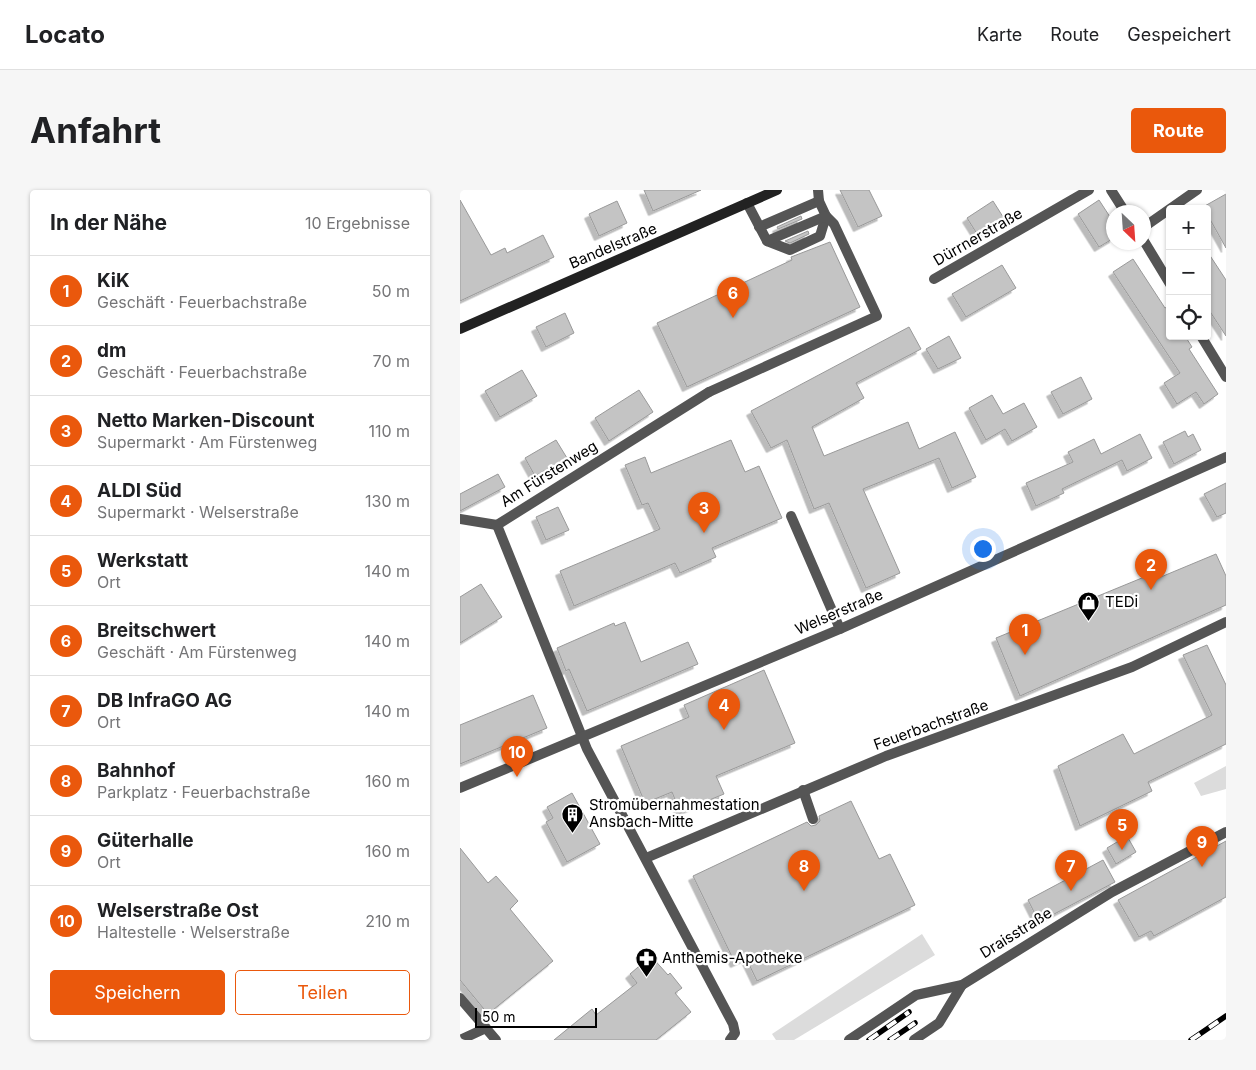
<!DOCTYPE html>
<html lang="de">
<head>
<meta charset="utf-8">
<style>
  :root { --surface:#fff; --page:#f6f6f6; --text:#202124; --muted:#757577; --line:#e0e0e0; --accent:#ea580c }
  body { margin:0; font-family:Inter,sans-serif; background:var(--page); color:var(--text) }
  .controls { position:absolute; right:15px; top:15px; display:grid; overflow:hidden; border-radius:5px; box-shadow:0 1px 4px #0004 }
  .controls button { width:45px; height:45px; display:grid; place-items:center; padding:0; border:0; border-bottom:1px solid var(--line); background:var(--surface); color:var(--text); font:25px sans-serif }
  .compass { position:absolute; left:646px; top:15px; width:45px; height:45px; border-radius:50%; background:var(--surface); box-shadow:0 1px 4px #0004; rotate:155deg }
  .scale { position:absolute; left:15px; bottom:12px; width:122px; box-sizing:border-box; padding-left:5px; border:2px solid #000; border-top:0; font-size:14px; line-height:18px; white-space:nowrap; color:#000; -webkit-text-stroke:4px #fff; paint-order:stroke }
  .you { position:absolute; left:522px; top:358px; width:18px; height:18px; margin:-12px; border:4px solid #fff; border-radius:50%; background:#1a73e8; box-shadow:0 0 0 8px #1a73e833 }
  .badge { display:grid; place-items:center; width:32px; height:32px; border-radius:50%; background:var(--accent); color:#fff; font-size:16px; font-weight:700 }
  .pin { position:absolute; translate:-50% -41px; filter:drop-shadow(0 1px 2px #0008) }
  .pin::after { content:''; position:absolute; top:26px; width:18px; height:15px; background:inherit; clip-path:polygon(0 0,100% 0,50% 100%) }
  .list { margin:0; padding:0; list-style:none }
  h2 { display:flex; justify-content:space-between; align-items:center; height:65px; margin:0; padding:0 20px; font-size:21px }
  h2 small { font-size:16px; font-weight:400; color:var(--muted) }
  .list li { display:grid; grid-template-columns:32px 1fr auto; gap:15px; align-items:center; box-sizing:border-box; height:70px; padding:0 20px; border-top:1px solid var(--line) }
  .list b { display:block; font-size:19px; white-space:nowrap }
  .list p { margin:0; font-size:16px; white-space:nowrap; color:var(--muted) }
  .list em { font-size:16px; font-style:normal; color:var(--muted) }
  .actions { display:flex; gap:10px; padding:15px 20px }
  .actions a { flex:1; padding:11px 0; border:1px solid var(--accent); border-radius:5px; text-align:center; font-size:18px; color:var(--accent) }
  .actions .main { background:var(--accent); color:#fff }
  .icon { flex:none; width:28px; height:28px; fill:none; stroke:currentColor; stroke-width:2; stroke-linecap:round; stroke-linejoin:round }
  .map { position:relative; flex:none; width:766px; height:850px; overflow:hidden; border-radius:5px }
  header { display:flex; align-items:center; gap:30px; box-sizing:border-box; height:70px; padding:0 25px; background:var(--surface); border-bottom:1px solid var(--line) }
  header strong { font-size:24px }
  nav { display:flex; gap:28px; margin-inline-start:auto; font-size:18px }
  .intro { display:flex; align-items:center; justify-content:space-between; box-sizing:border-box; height:120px; padding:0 30px }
  h1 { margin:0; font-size:35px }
  .button { padding:12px 22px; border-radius:5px; background:var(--accent); color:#fff; font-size:18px; font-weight:700 }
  main { display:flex; gap:30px; padding:0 30px }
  aside { flex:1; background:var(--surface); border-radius:5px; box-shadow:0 1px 4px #0004 }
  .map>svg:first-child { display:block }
  .green { fill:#dcdcdc }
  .building { fill:#c4c4c4; stroke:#999; filter:url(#shadow) }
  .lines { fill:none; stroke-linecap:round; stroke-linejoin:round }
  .lane { stroke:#555; stroke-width:10 }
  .street { stroke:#555; stroke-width:10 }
  .secondary { stroke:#222; stroke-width:10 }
  .rail-casing { stroke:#000; stroke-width:5.5 }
  .rail { stroke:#fff; stroke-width:4; stroke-dasharray:11; stroke-linecap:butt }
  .labels { text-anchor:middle; stroke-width:4.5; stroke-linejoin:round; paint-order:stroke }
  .street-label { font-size:15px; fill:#000; stroke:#fff }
  .poi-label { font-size:15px; fill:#000; stroke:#fff; text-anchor:start }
</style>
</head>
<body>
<header>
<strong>Locato</strong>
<nav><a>Karte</a><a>Route</a><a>Gespeichert</a></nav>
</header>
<div class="intro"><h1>Anfahrt</h1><a class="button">Route</a></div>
<main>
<aside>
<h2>In der Nähe<small>10 Ergebnisse</small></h2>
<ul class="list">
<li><span class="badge">1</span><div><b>KiK</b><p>Geschäft · Feuerbachstraße</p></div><em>50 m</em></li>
<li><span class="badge">2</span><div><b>dm</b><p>Geschäft · Feuerbachstraße</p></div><em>70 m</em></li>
<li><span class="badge">3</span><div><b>Netto Marken-Discount</b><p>Supermarkt · Am Fürstenweg</p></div><em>110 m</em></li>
<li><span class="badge">4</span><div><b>ALDI Süd</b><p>Supermarkt · Welserstraße</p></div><em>130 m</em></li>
<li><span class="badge">5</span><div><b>Werkstatt</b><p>Ort</p></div><em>140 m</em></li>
<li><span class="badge">6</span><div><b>Breitschwert</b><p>Geschäft · Am Fürstenweg</p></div><em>140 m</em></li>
<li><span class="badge">7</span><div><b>DB InfraGO AG</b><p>Ort</p></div><em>140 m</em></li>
<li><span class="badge">8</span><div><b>Bahnhof</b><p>Parkplatz · Feuerbachstraße</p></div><em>160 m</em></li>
<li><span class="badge">9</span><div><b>Güterhalle</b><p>Ort</p></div><em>160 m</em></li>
<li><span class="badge">10</span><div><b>Welserstraße Ost</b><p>Haltestelle · Welserstraße</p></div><em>210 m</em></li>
</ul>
<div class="actions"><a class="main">Speichern</a><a>Teilen</a></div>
</aside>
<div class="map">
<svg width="766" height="850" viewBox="0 0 766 850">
  <defs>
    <filter id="shadow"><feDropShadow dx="-4.5" dy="4.5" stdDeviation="0" flood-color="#0004"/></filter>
  </defs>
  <rect width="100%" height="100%" fill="#fff"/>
  <g class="green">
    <polygon points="766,576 766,599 741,606 734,593"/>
    <polygon points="462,744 475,765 334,850 316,850 312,844"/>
  </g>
  <g class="building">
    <polygon points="184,0 241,0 193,21"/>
    <polygon points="380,0 409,0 422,26 398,37"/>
    <polygon points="766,4 766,58 747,24 747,19 743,17"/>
    <polygon points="0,10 31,65 45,58 47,63 83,45 94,67 0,111"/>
    <polygon points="639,10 654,33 654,48 639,57 618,24"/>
    <polygon points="157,11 167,33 139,46 129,24"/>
    <polygon points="533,11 545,30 519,47 507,28"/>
    <polygon points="341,26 342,29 318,39 317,37"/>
    <polygon points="348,41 349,44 330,53 325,51"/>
    <polygon points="370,52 400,117 227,197 197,133 332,70 331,67"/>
    <polygon points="747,61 766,90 766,146 747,117"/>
    <polygon points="673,69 705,118 710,115 710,146 725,146 732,157 729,159 758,204 744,214 736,202 717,214 704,193 720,183 653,82"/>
    <polygon points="542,75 556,98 506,127 492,104"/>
    <polygon points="105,123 114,143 86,157 76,137"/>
    <polygon points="449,137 461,159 396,193 404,208 352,237 364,266 448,232 459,259 495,242 516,287 492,298 479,268 403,299 440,383 406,398 369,313 354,319 327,250 311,258 291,221"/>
    <polygon points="489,146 501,168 478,179 466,159"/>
    <polygon points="62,180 77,206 40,227 25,201"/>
    <polygon points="621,187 632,209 603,224 591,202"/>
    <polygon points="179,200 193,222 149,251 135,228"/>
    <polygon points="532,205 543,224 564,213 577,237 552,251 545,239 526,250 509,218"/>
    <polygon points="725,241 728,247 733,244 741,260 714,274 703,252"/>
    <polygon points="680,244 692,268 667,281 662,270 602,299 604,303 576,316 566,293 613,272 608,262 634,249 641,264"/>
    <polygon points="96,250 107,268 75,286 65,268"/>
    <polygon points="271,250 285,282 299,276 322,328 252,358 256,367 220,383 215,373 114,416 100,381 200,339 188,313 182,315 165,275 185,267 191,283"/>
    <polygon points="38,284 45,297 0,321 0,304"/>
    <polygon points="766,293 766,323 757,327 744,304"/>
    <polygon points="98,317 109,340 86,350 76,327"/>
    <polygon points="756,364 766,386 766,415 560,506 536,448 694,383 696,389"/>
    <polygon points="21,394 42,427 0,453 0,407"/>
    <polygon points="165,432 181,472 228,452 238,474 127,521 109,479 106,481 97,458 154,433 155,436"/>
    <polygon points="747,455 766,495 766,554 688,592 692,601 620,636 598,576 663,544 674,564 752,525 723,465"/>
    <polygon points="304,480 335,553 256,586 264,604 220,622 212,602 185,613 161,556 229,527 224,515"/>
    <polygon points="73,505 87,538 0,574 0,535"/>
    <polygon points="112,603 140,654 107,672 86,632 93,628 87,617"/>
    <polygon points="391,611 419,669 430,664 455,715 297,791 286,768 275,773 233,686 347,632 351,636 356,635 360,631 359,626"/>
    <polygon points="667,646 676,662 656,674 647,658"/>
    <polygon points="766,651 766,707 694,746 691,741 679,747 658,710"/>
    <polygon points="0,658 28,693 36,686 58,711 50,719 93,771 28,824 0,790"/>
    <polygon points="643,670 655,692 579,732 568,710"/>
    <polygon points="191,766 208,785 210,783 222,798 215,803 231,822 196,850 94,850 132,819 136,825 177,793 170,784"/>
  </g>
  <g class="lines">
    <g class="lane">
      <polyline points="299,37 359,11"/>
      <polyline points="307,51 330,60 360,46 366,26 359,11 358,0"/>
      <polyline points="474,89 629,0"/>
      <polyline points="249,202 417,126 374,34 366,26 307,51 287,13"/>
      <polyline points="331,326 380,439"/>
      <polyline points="0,329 37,335"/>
      <polyline points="343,600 353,629"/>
      <polyline points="0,808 36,850"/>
      <polyline points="0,850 26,838"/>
      <polyline points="389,850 456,805 502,795 652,702 766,642"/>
      <polyline points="454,850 479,833 502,795"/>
    </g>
    <g class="street">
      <polyline points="651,0 665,22"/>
      <polyline points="684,37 737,0"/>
      <polyline points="684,51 710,94"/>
      <polyline points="741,146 766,187"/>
      <polyline points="249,202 37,335 127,559 273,834 275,843 270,850"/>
      <polyline points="0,598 380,439 766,267"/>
      <polyline points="186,668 426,566 672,477 766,432"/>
    </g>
    <polyline class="secondary" points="0,139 317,0"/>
    <defs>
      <g id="rail">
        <polyline points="409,850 449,822"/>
        <polyline points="430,850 455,833"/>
        <polyline points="731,850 766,826"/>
      </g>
    </defs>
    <use href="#rail" class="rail-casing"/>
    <use href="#rail" class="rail"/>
  </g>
  <defs>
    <symbol id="shop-pin" viewBox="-11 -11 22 30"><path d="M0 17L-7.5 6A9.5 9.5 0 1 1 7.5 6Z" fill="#000" stroke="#fff"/><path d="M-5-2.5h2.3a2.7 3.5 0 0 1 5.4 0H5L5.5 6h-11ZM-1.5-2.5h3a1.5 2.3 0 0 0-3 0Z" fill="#fff"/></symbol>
    <symbol id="building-pin" viewBox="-11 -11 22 30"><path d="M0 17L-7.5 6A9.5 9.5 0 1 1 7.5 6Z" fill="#000" stroke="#fff"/><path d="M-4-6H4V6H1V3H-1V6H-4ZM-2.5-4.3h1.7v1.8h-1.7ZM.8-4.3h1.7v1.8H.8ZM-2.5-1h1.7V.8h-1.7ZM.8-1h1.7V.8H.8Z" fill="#fff"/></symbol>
    <symbol id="pharmacy-pin" viewBox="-11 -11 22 30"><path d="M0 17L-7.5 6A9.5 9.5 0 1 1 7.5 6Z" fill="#000" stroke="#fff"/><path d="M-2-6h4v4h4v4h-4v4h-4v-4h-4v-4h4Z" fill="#fff"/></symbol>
  </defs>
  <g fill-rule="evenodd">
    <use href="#shop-pin" x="616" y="400" width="25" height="34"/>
    <use href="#building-pin" x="100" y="612" width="25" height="34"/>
    <use href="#pharmacy-pin" x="174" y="756" width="25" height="34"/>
  </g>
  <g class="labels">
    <g class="street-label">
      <text transform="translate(518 47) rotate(-30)" y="5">Dürrnerstraße</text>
      <text transform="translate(153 56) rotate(-23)" y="5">Bandelstraße</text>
      <text transform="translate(89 284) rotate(-32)" y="5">Am Fürstenweg</text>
      <text transform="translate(379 422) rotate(-23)" y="5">Welserstraße</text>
      <text transform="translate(471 535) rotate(-20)" y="5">Feuerbachstraße</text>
      <text transform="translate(556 743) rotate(-32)" y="5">Draisstraße</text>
    </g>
    <g class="poi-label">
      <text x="645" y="417">TEDi</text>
      <text x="129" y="620">Stromübernahmestation<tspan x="129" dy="17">Ansbach-Mitte</tspan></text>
      <text x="202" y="773">Anthemis-Apotheke</text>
    </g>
  </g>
</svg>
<div class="controls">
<button>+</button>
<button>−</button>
<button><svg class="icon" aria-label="locate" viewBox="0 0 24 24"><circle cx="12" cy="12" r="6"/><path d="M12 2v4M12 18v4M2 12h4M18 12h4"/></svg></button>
</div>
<svg class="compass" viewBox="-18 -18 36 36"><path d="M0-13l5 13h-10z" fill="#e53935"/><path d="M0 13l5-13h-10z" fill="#757577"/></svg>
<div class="scale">50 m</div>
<div class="you"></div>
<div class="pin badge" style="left:565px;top:465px">1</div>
<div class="pin badge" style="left:691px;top:400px">2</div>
<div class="pin badge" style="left:244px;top:343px">3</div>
<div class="pin badge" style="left:264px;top:540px">4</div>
<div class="pin badge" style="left:662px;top:660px">5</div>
<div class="pin badge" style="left:273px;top:128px">6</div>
<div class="pin badge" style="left:611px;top:701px">7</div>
<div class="pin badge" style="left:344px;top:701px">8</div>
<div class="pin badge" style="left:742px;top:677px">9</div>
<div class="pin badge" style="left:57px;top:587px">10</div>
</div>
</main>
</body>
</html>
